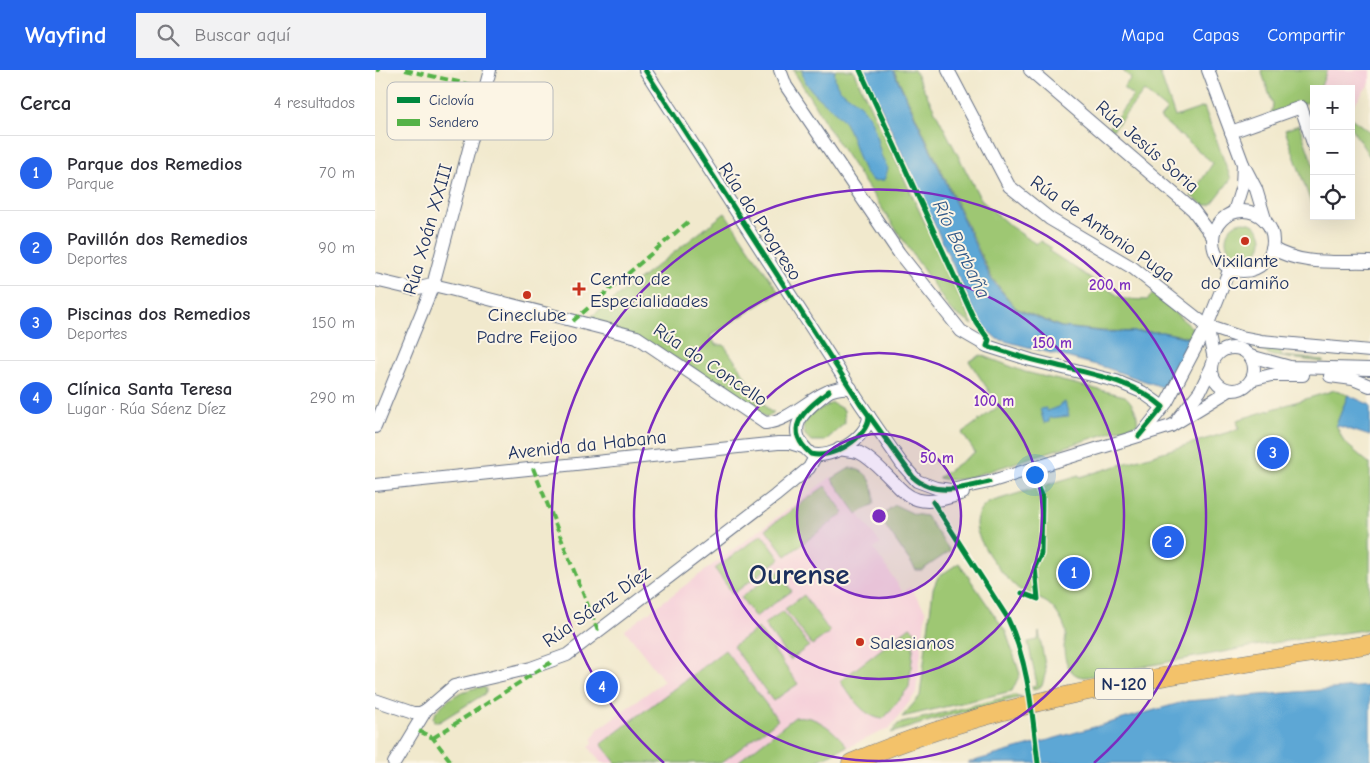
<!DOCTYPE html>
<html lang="es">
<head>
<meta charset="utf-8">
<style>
  :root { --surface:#fff; --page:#f2f2f3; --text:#2b2b33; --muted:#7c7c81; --line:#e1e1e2; --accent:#2563eb }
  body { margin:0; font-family:"Comic Neue",sans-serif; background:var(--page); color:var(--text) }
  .controls { position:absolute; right:15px; top:15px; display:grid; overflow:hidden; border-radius:0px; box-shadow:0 5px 20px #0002 }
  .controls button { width:45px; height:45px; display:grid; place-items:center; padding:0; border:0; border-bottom:1px solid var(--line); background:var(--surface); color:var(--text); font:25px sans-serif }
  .you { position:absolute; left:659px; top:404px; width:18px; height:18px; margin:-12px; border:4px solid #fff; border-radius:50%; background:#1a73e8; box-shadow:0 0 0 8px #1a73e833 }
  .badge { display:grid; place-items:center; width:32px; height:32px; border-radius:50%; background:var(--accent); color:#fff; font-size:16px; font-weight:700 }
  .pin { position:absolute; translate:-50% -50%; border:2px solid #fff; box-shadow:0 1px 5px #0006 }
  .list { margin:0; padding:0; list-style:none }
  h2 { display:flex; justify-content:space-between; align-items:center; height:65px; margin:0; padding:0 20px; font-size:21px }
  h2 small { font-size:16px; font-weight:400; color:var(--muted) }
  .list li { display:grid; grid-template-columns:32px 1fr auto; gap:15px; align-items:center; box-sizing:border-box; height:75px; padding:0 20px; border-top:1px solid var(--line) }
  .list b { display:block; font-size:19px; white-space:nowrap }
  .list p { margin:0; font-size:16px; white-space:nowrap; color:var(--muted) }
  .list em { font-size:16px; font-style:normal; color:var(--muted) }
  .icon { flex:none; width:28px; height:28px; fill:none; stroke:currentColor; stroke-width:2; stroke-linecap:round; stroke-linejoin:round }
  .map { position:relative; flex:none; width:995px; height:693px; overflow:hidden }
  header { display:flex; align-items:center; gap:30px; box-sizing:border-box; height:70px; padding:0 25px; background:var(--accent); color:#fff }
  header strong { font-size:24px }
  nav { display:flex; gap:28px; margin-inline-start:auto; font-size:18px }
  .search { width:350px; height:45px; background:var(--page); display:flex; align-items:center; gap:12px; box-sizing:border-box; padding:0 18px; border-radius:0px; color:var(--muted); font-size:19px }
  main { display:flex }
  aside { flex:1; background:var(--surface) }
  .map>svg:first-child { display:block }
  .built { fill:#f5cfd9 }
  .green { fill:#9ec773; stroke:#5c7b68 }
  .water { fill:#5da7d5; stroke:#3c6b9a }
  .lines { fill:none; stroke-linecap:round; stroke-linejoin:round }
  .minor-casing { stroke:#667085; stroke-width:14 }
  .highway-casing { stroke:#667085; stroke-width:19 }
  .minor { stroke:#fff; stroke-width:12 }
  .highway { stroke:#f3c26a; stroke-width:18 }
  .quiet { stroke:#55b248; stroke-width:4; stroke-dasharray:8 4; stroke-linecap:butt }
  .cycleway-casing { stroke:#fcf5e5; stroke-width:8 }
  .cycleway { stroke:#00873e; stroke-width:5 }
  .ring { fill:none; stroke:#7b2cbf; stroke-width:2.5 }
  .poi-dot { fill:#c8321e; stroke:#fcf5e5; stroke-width:2 }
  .labels { text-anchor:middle; stroke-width:4; stroke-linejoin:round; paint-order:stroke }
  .shield { fill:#fcf5e5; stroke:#5e6a86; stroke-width:1 }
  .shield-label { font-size:18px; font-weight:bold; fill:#1b2f5e }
  .street-label { font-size:19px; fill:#1b2f5e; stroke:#fcf5e5 }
  .poi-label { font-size:19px; fill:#1b2f5e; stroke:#fcf5e5 }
  .water-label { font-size:20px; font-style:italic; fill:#325988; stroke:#fcf5e5 }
  .town-label { font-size:29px; font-weight:bold; fill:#1b2f5e; stroke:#fcf5e5 }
  .key { fill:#fcf5e5; stroke:#b8babc; stroke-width:1 }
  .key-label { font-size:14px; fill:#1b2f5e }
  .centre { fill:#7b2cbf; stroke:#fcf5e5; stroke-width:2.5 }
  .ring-label { font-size:15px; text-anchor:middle; font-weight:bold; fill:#7b2cbf; stroke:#fcf5e5; stroke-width:4; stroke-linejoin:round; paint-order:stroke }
</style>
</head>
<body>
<header>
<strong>Wayfind</strong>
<div class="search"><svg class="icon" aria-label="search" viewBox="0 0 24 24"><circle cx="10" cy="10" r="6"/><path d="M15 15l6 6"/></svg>Buscar aquí</div>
<nav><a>Mapa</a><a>Capas</a><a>Compartir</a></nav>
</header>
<main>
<aside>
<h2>Cerca<small>4 resultados</small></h2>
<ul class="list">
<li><span class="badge">1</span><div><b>Parque dos Remedios</b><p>Parque</p></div><em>70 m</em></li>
<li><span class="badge">2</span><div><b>Pavillón dos Remedios</b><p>Deportes</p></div><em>90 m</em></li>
<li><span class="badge">3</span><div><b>Piscinas dos Remedios</b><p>Deportes</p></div><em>150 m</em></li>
<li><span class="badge">4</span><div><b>Clínica Santa Teresa</b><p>Lugar · Rúa Sáenz Díez</p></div><em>290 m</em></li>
</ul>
</aside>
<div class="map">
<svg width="995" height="693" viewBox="0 0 995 693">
  <rect width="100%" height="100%" fill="#fcf5e5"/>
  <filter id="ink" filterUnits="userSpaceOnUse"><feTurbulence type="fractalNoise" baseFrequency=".02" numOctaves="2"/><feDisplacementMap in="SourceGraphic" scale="10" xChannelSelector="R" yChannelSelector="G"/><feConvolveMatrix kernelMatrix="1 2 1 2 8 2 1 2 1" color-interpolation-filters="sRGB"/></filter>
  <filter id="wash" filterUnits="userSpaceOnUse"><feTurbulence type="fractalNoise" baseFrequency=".0096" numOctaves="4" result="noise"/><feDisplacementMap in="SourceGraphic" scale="20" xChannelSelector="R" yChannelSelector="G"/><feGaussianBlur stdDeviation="1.12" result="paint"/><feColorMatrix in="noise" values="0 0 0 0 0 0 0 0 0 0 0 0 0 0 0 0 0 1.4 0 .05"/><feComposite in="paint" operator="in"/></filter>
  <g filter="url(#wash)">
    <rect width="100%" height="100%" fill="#f1e9cd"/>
    <g class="built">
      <polygon points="952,0 995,0 995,13 976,38 976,19 944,18"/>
      <polygon points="456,407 506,474 499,479 528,522 535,517 551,541 541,623 515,658 438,693 226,693 214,677 218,674 217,669 223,659 289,611 250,560"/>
    </g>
    <g class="green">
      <polygon points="418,0 478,0 598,255 576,241 461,70"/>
      <polygon points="519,0 539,0 606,130 635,156 661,174 665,171 677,178 674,181 748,229 772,230 778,224 822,262 818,268 788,262 729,261 687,257 641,238 617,208"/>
      <polygon points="747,0 784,0 800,47 829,37 856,109 836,135 829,135 816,126 838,93 785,48 792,40 769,21 738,60 734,57 758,26 748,18 756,8"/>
      <polygon points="886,0 952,0 945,19 939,19 939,30 896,45 898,35"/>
      <polygon points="976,48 995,62 995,87 976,58"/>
      <polygon points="924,55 939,97 937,136 910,60"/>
      <polygon points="350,143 404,222 335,266 341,275 349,275 394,341 399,342 392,348 303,289 212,250"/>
      <circle cx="869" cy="170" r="18"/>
      <polygon points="878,276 905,279 907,286 948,290 948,292 898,286"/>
      <path d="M606,285L650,302L750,326C757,332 764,344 762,354L589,409L573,410L563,408L600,382L587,363L624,336L594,291Z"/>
      <path d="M960,320L973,325L961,355L969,372L995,394V559L891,574L711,607C695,608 689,591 689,577C689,572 692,567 691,562C689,553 682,542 676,536C668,528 657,528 648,522C632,512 601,473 601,454C601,444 607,437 615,432L704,405L705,407L864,359L862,350Z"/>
      <polygon points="457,333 469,340 470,353 450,371 436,371 430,365 428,355 436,344"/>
      <path d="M475,398C495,400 500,416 499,434L482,444L457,409Z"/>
      <polygon points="450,416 469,443 411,486 391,459"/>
      <polygon points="520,435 539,444 551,446 575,481 547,500 541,500 507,451 513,440"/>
      <polygon points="387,464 405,489 358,524 340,499"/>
      <polygon points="584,493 631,562 645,604 637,621 527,647 545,626 558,519 563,507"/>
      <polygon points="403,501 417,521 380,547 366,527"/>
      <polygon points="429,525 455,562 437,575 410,539"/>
      <polygon points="408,541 434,576 415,590 389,554"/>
      <path d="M535,557L540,561L534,617L511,646L508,649C488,647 476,626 465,611Z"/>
      <polygon points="383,558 423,614 398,631 358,576"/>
      <polygon points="664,562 671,601 667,616 658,620 657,616 662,615 653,572 663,570"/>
      <polygon points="350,580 403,650 346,693 241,693 226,674"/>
      <path d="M107,617L111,618V623L64,652L59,651L58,647C67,630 88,619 107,617Z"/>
      <polygon points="640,625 647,627 561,649 516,663 523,654"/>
      <path d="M420,647C441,644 460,661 472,676L438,693H366L364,691Z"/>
    </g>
    <g class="water">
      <path d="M427,0H460C457,21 473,23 485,35C499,48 500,64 505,81C506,88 511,93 513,99L509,110L498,111C482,99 481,70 470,53C458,35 429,23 427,0Z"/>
      <polygon points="489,0 518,0 616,209 641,239 685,257 729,262 787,262 818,269 790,318 729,297 622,269 610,258 598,239"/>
      <polygon points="973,325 995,335 995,366 961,355"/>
      <polygon points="690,332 694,346 674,348 674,352 669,353 665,339 671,338 672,341 684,337 685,334"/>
      <polygon points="995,616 995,693 592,693 812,631"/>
    </g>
  </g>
  <g filter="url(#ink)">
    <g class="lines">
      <defs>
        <g id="minor">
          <polyline points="270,0 485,333 527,394 542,411 561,418 576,420 614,412 796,356 855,320"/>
          <polyline points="405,0 411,16 524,183 586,261 612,276 656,290 741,311 767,322 788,337"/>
          <polyline points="573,0 634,116 675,149 758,198 832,256 865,267 886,271 995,281"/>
          <polyline points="655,0 818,140 838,167"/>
          <polyline points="833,0 868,94 881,119 891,152"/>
          <polyline points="856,62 926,37 939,76"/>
          <circle cx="868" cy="171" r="30"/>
          <polyline points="859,142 867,116 868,94"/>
          <path d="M897,178C926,196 962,191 995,192"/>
          <polyline points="0,210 38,219 58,215 75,219 262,267 390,353"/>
          <circle cx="858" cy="299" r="21"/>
          <polyline points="875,286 915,297 995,299"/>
          <polyline points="839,289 832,256 855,198"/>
          <polyline points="955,306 978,309 995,316"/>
          <polyline points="876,310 896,305 928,305"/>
          <path d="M454,321C432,339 405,357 436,384C456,390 493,368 494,346"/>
          <polyline points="803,349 825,321 837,296"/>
          <path d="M390,353C421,351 443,314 476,318"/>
          <polyline points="0,357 58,215 115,0"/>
          <polyline points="766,365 792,332 832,256"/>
          <path d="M464,379L483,382L490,386C531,415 527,446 588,423"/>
          <polyline points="0,415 403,373 415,373 428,377"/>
          <polyline points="0,630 38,643 45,643 51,640"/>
          <polyline points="19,693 51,640 79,616 156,598 192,585 400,426 434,398 441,385"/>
        </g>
        <path id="highway" d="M476,693C640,622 820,602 995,574"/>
      </defs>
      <use href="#minor" class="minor-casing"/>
      <use href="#highway" class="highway-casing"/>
      <use href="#minor" class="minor"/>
      <use href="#highway" class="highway"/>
      <g class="quiet">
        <polyline points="1,0 5,0"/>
        <polyline points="30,0 110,18"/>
        <polyline points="198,251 313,152"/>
        <polyline points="158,398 223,561"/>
        <polyline points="44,661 58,668 77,693"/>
        <polyline points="58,668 178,591"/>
      </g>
      <defs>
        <g id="cycleway">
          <path d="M270,0L485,333L538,407C559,427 589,418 614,412"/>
          <path d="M485,0L599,249L614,270L612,276C631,282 651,289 671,293C711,303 756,309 788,337L764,366"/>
          <path d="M454,321C432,339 405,357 436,384C456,390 493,368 494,346"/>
          <path d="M558,432L632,547C654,593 657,643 663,693"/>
          <polyline points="647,523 663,529 660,497 666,484 667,427 662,416"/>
        </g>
      </defs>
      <use href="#cycleway" class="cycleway-casing"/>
      <use href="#cycleway" class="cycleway"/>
    </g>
  </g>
  <circle cx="504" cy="446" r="82" fill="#7b2cbf" fill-opacity=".12"/>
  <g class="ring">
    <circle cx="504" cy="446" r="82"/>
    <circle cx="504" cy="446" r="163"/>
    <circle cx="504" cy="446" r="245"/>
    <path d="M289 693A327 327 0 1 1 719 693"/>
  </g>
  <g class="poi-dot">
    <circle cx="870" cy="171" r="5"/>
    <path d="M201.5 211.5h5v5h5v5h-5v5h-5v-5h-5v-5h5z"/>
    <circle cx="152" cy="225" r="5"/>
    <circle cx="485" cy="572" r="5"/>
  </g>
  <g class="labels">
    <rect class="shield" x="720" y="598.5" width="58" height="31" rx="4"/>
    <g class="shield-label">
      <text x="749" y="620">N-120</text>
    </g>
    <g class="street-label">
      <text transform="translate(773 76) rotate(41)" y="7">Rúa Jesús Soria</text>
      <text transform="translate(386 151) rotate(57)" y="7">Rúa do Progreso</text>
      <text transform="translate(728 158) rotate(35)" y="7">Rúa de Antonio Puga</text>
      <text transform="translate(52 159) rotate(-74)" y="7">Rúa Xoán XXIII</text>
      <text transform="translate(336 294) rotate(34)" y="7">Rúa do Concello</text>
      <text transform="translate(212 374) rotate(-6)" y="7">Avenida da Habana</text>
      <text transform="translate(221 536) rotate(-35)" y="7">Rúa Sáenz Díez</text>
    </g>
    <g class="poi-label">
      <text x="870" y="197">Vixilante<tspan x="870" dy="22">do Camiño</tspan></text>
      <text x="215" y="215" text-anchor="start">Centro de<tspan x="215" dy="22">Especialidades</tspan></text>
      <text x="152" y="251">Cineclube<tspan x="152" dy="22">Padre Feijoo</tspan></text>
      <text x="495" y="579" text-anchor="start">Salesianos</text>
    </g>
    <g class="water-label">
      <text transform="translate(587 179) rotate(64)" y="7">Río Barbaña</text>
    </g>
    <g class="town-label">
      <text x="424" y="514">Ourense</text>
    </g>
  </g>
  <rect x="12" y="12" width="166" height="58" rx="8" class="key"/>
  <rect x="22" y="27" width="23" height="6" fill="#00873e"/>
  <rect x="22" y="49" width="23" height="7" fill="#55b248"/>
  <g class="key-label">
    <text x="54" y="35">Ciclovía</text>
    <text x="54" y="57">Sendero</text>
  </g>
  <circle cx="504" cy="446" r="8" class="centre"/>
  <g class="ring-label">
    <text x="735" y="220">200 m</text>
    <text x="677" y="278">150 m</text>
    <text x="619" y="336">100 m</text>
    <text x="562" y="393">50 m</text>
  </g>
</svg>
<div class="controls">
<button>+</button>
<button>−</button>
<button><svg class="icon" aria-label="locate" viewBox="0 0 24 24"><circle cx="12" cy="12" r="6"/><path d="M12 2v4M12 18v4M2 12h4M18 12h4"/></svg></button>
</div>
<div class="you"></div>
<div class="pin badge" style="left:699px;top:503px">1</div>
<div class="pin badge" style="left:793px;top:472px">2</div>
<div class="pin badge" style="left:898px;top:383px">3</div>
<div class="pin badge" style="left:227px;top:617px">4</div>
</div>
</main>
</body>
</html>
